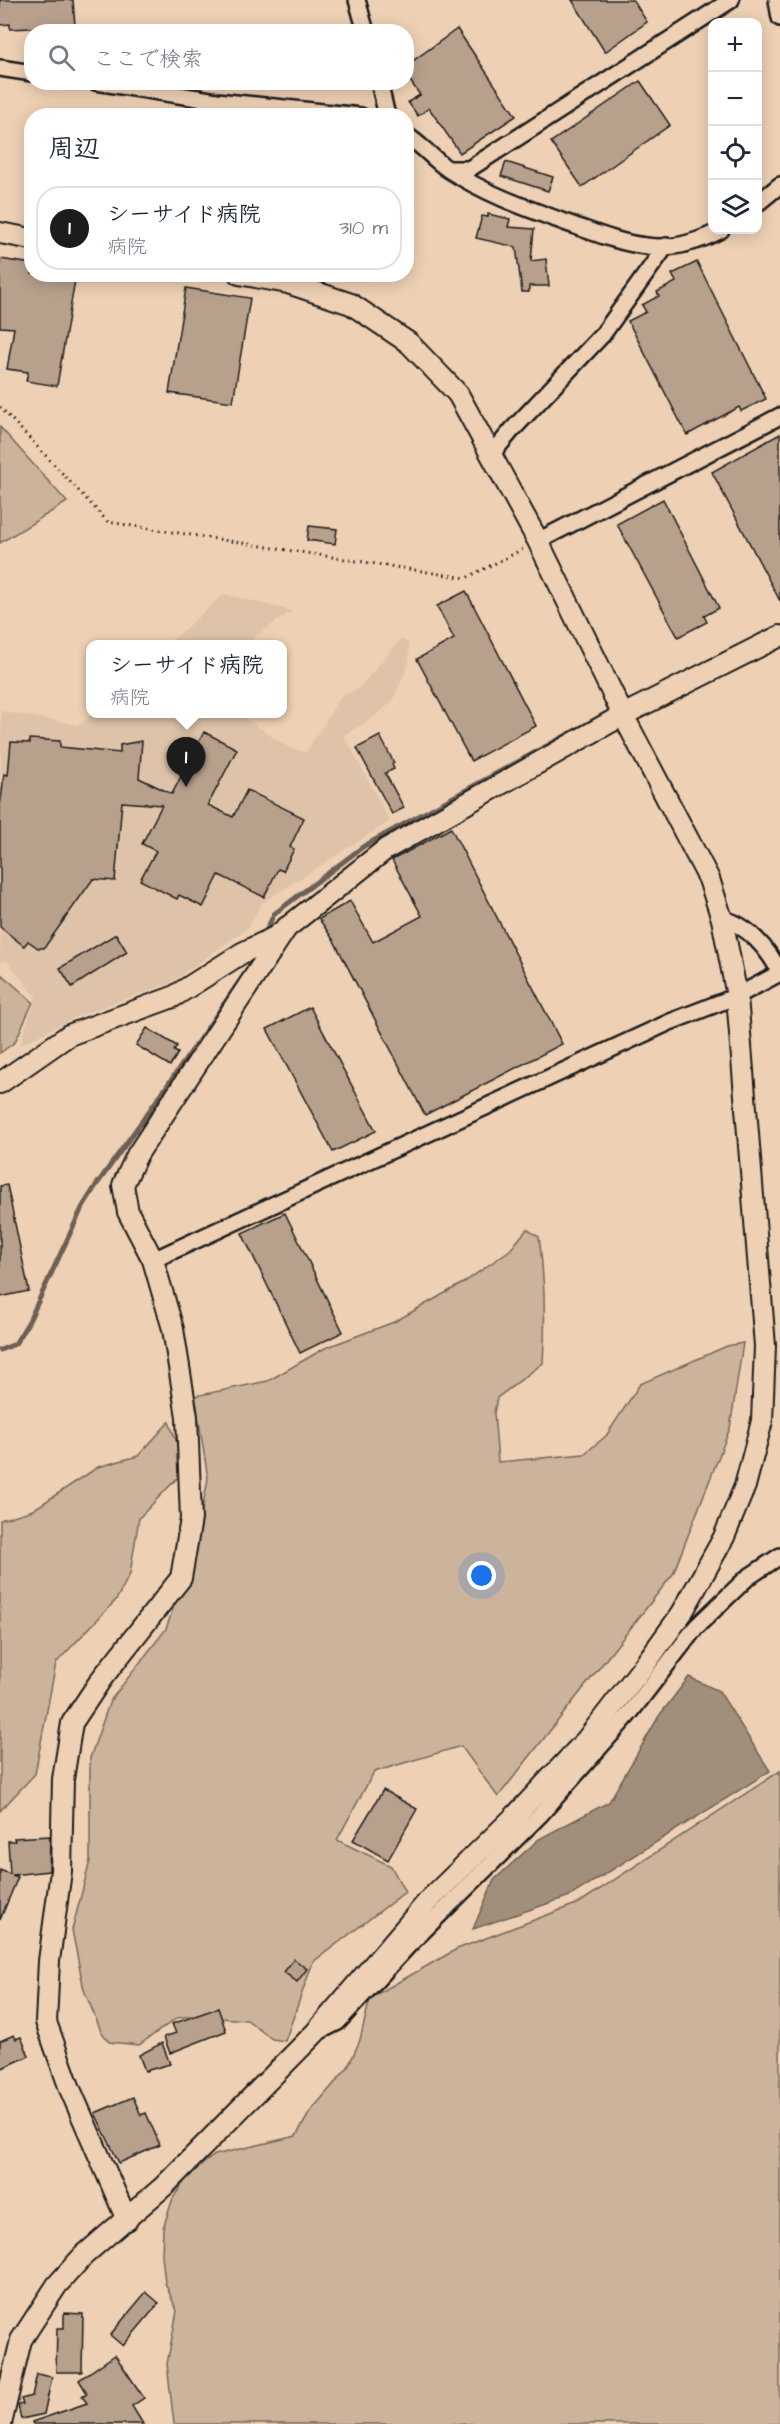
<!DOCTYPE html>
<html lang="ja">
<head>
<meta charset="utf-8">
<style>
  :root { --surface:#fff; --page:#f2f2f3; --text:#1f2937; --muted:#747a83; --line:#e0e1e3; --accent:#1c1c1c }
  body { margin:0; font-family:"Architects Daughter","Klee One",sans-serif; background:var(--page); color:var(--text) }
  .controls { position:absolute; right:18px; top:18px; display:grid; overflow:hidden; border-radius:12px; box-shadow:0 3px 15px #0003 }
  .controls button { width:54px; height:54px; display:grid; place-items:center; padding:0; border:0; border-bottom:2px solid var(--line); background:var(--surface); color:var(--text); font:30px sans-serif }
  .you { position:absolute; left:482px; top:1576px; width:21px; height:21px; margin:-15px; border:4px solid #fff; border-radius:50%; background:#1a73e8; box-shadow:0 0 0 9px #1a73e833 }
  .badge { display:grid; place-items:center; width:39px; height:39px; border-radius:50%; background:var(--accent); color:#fff; font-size:20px; font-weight:700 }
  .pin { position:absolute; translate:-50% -50px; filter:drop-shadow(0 2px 3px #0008) }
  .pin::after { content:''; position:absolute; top:32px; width:21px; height:18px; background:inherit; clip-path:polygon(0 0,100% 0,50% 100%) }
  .popup { position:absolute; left:86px; top:640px; width:201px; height:78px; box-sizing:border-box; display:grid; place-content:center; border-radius:12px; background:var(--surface); filter:drop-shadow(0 2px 4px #0005); font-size:20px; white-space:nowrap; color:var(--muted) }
  .popup b { font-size:22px; color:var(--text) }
  .popup::after { content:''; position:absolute; left:50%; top:100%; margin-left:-12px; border:12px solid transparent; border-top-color:var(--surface) }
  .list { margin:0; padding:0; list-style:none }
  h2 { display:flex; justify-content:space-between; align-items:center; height:78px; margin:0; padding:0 24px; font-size:26px }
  h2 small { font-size:20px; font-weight:400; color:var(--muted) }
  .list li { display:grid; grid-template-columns:39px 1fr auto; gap:18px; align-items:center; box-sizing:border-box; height:84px; margin:0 12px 12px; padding:0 12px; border:2px solid var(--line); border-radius:24px }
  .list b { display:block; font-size:22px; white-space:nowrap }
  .list p { margin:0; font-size:20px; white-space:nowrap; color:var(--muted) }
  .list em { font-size:20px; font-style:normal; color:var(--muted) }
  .icon { flex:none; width:33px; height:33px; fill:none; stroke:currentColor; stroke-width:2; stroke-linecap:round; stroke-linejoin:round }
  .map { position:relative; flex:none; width:780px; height:2424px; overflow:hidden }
  .search { position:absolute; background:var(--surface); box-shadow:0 3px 15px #0003; left:24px; top:24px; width:390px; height:66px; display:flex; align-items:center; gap:15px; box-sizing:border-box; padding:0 21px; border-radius:24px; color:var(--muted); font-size:22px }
  .panel { position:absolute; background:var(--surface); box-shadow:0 3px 15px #0003; left:24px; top:108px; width:390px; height:174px; border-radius:24px }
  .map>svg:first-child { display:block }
  .built { fill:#dec3a8 }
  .green { fill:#ccb39b; stroke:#74685c; stroke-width:1.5 }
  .water { fill:#a18f7c; stroke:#6c6156; stroke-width:1.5 }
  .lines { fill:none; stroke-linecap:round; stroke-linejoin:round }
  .stream { stroke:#6c6156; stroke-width:5 }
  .building { fill:#b7a18d; stroke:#1c1c1c; stroke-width:1.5 }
  .minor-casing { stroke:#1c1c1c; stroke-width:20 }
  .tertiary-casing { stroke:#1c1c1c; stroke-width:24 }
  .path { stroke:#1c1c1c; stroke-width:3; stroke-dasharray:1.5 4.5; stroke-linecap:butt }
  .minor { stroke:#eed1b4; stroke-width:15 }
  .tertiary { stroke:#eed1b4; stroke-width:20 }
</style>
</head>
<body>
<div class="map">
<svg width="780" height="2424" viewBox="0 0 780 2424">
  <rect width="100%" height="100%" fill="#eed1b4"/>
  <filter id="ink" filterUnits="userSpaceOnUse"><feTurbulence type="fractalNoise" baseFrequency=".0167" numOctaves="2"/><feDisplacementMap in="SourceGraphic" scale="12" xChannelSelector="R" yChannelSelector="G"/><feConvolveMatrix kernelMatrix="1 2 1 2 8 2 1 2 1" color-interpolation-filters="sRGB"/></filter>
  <g filter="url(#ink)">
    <g class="built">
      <polygon points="224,594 292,611 254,637 248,644 168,644"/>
      <polygon points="401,639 409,644 409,663 392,702 371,719 344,735 390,821 262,903 248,928 169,984 80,1015 20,1045 36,997 6,960 0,963 1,711 79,725 92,714 238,714 288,747 306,753 341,696 358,689"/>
    </g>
    <g class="green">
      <polygon points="0,427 67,502 0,543"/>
      <polygon points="0,973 33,1002 15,1042 0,1053"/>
      <path d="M527,1229L539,1237C545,1281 546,1319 543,1363L497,1398L494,1413L498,1462L584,1454L606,1436L640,1384L727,1346L743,1343L730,1428L673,1574L498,1797L461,1746L374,1772L337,1840L391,1866L405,1892L313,1962L285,2041L272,2039L247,2020L191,2016L177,2018L139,2045L109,2042L101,2031L84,1990L72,1930L90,1861V1758L110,1701L166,1629L175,1603L177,1556L200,1520L208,1479L195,1396L268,1381L325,1348L394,1322L463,1283L510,1250Z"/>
      <polygon points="169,1422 184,1461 180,1475 139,1518 130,1574 116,1600 56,1663 35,1774 0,1811 0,1520 33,1510 98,1467 138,1456"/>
      <polygon points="780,1771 780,2424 174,2424 167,2364 177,2311 165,2283 162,2255 163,2228 173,2198 189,2174 215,2155 296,2136 310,2112 348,2067 360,2040 370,1998 457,1949 579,1903"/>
    </g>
    <polygon class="water" points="689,1677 719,1691 770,1771 570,1896 473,1929 494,1880 539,1839 609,1802 659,1716"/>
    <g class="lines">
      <g class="stream">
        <polyline points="264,935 274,914 364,846 616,708"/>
        <polyline points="0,1350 15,1344 29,1321 82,1208 95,1187 184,1062 246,972 255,954"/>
      </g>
    </g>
    <g class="building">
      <polygon points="0,0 73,0 75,26 10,29 10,24 0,25"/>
      <polygon points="572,0 633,0 647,22 605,52"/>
      <polygon points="457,29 516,116 460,153 429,108 418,116 408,102 420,95 406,75 406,66"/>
      <polygon points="640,81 670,125 582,187 551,142"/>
      <polygon points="506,162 553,177 548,191 501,176"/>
      <polygon points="488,214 510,219 508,227 534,229 531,261 546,259 549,286 529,286 529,292 522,292 516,247 476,238 482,216 488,217"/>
      <polygon points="0,259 32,264 32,274 76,274 57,386 26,381 28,372 7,369 14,328 0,327"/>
      <polygon points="697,262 766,399 741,411 739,407 687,435 628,321 646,312 642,305 659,296 657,292 676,282 672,274"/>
      <polygon points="186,288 250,298 233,402 169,393"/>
      <polygon points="780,434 780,601 712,472"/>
      <polygon points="663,499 719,608 704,616 707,622 678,637 617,524"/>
      <polygon points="309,526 337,529 335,544 307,540"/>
      <polygon points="466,591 536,726 471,761 417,659 454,639 437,606"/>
      <polygon points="204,732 237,749 208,805 233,817 247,790 304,818 290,847 294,849 283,871 278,869 264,897 219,875 203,907 179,895 177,899 140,880 156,851 142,844 162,805 122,802 115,881 93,879 44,948 38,948 28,941 24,946 0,927 0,809 4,774 8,775 11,742 30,743 30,739 60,741 60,747 120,753 120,745 142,741 139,778 172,794"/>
      <polygon points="380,736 394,763 392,764 394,769 385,773 404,808 392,814 357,748"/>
      <polygon points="451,828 562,1044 425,1115 334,941 319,919 350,901 373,942 422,916 392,860"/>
      <polygon points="116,934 127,952 72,987 60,968"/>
      <polygon points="310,1007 376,1131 333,1152 267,1029"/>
      <polygon points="147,1028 177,1046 174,1051 178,1053 170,1066 136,1045"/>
      <polygon points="7,1185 29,1291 0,1297 0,1186"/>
      <polygon points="285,1213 343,1332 300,1353 242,1233"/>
      <polygon points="383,1790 417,1809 388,1860 353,1840"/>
      <polygon points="50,1836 49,1871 12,1875 18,1877 0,1920 0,1870 10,1874 8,1841 15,1841 14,1838"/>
      <polygon points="294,1959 307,1969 297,1982 284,1972"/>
      <polygon points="218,2008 226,2031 170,2053 164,2037 176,2033 172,2024"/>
      <polygon points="14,2035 16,2039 21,2037 29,2056 0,2069 0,2041"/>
      <polygon points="162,2043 170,2064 145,2071 139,2055"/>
      <polygon points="133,2097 141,2115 146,2113 160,2145 119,2163 95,2113"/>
      <polygon points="146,2292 159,2303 123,2346 110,2335"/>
      <polygon points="64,2313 83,2314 82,2372 56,2372 57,2328 64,2328"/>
      <polygon points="115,2355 144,2398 132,2406 143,2424 33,2424 32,2422 87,2403 82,2396 87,2393 79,2380"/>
      <polygon points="37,2374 52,2377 44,2414 21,2419 18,2405 23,2404 21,2399 32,2396"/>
    </g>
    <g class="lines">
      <defs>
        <g id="minor">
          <polyline points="357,0 366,32"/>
          <polyline points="777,0 780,18"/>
          <polyline points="0,68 32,73"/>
          <polyline points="96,82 217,101 361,116"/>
          <polyline points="379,82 387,116"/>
          <path d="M406,135C422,145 434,160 449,170C486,194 526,208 567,223C593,232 619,243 646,246C672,250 698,242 721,230"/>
          <polyline points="450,169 469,169 731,0"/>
          <polyline points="758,203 780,185"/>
          <polyline points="491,455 512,430 603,334 666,246"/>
          <polyline points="538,541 780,416"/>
          <path d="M722,919C746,923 770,951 780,973"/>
          <polyline points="153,1260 670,1022 737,996 780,973"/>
          <polyline points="318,2032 338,2022 408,1946 540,1815 630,1713 696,1627 747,1578 780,1556"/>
        </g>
        <g id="tertiary">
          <polyline points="0,233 32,239"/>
          <polyline points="0,1083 69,1035 173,997 242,953 275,937 386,849 623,715 780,636"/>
          <polyline points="127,2220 70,2089 46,2022 49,1961 61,1871 63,1779 72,1723 102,1678 181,1578 191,1519 187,1417 173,1329 153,1260 128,1212 123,1185 137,1155 287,927"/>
          <polyline points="1,2424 21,2340 57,2285 83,2256 164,2186 315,2033 429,1900 516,1815 587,1739 646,1663 682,1613 724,1537 745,1486 762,1421 765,1346 737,996 722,919 709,879 623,715 538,541 458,394 409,343 351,304 288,283 239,274"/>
        </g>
      </defs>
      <use href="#minor" class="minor-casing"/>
      <use href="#tertiary" class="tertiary-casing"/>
      <polyline class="path" points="0,407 108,522 466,578 523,549"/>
      <use href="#minor" class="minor"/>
      <use href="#tertiary" class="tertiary"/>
    </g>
  </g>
</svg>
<div class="controls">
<button>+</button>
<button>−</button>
<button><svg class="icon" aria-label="locate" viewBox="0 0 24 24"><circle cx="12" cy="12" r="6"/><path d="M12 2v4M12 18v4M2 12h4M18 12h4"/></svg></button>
<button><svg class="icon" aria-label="layers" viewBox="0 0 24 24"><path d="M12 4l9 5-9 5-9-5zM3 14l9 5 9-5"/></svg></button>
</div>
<div class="you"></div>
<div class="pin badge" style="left:186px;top:787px">1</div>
<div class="popup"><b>シーサイド病院</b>病院</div>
<div class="search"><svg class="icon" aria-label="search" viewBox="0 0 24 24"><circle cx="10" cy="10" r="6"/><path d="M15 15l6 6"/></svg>ここで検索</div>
<section class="panel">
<h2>周辺<small></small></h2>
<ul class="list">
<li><span class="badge">1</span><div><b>シーサイド病院</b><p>病院</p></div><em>310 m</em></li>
</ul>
</section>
</div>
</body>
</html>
